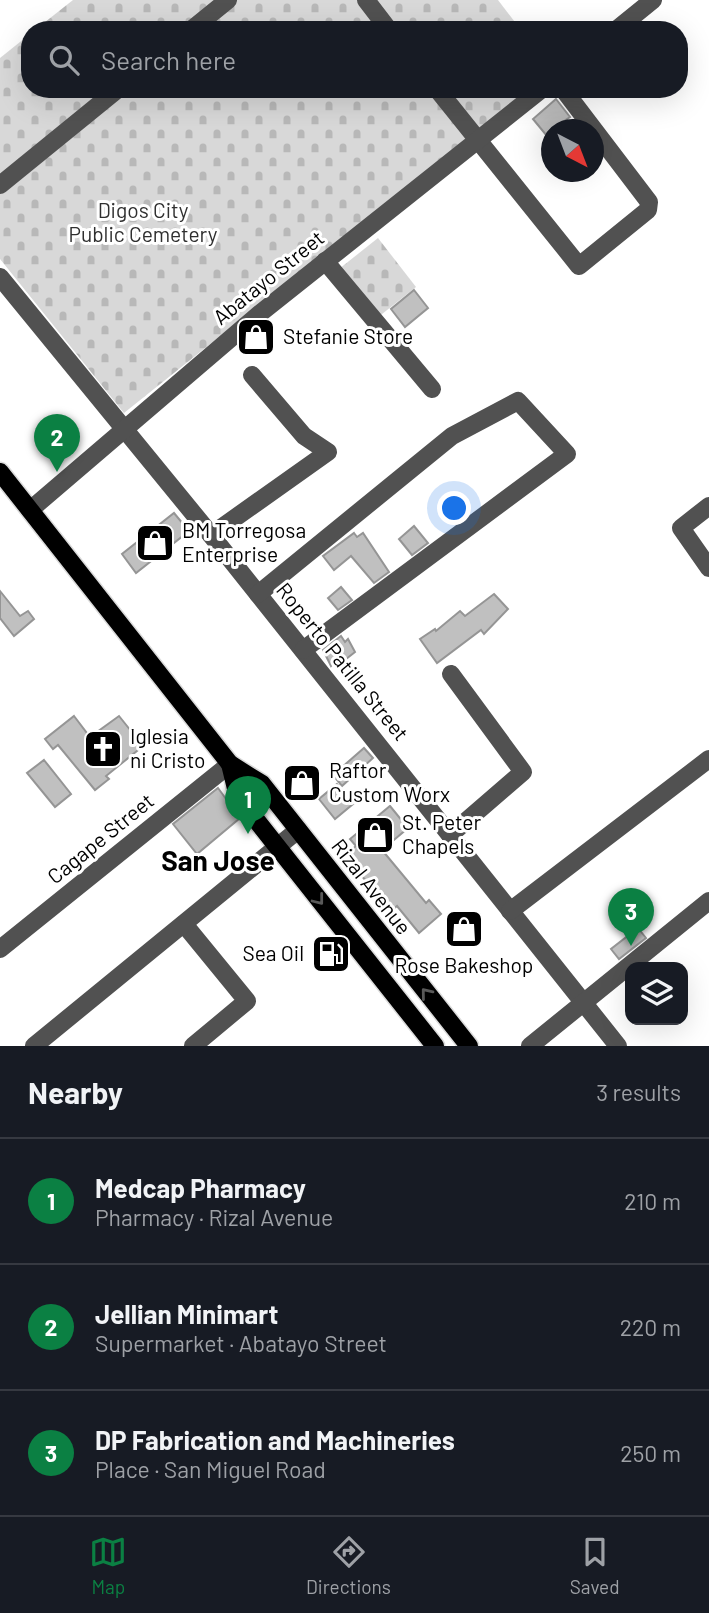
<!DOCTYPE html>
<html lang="en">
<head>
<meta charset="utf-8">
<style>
  :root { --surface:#171b24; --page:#242831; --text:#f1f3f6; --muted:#9ea1a6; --line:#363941; --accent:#0b8043 }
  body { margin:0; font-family:Barlow,sans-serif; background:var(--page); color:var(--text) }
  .controls { position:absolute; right:21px; bottom:21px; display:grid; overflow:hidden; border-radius:14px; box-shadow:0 7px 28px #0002 }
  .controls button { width:63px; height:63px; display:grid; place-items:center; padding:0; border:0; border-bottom:2px solid var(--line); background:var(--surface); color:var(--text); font:35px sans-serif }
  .compass { position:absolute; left:541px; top:119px; width:63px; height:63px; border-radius:50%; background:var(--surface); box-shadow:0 7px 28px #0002; rotate:138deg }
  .you { position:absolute; left:455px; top:509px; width:24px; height:24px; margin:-18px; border:5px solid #fff; border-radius:50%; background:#1a73e8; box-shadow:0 0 0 10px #1a73e833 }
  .badge { display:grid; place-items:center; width:46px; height:46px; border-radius:50%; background:var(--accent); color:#fff; font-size:23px; font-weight:700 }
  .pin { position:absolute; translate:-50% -58px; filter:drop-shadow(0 2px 4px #0008) }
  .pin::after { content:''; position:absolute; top:37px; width:24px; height:21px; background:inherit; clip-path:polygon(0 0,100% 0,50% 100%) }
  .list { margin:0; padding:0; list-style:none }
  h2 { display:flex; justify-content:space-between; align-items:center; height:91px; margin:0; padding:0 28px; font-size:30px }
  h2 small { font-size:23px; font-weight:400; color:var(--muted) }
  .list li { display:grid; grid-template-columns:46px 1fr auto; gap:21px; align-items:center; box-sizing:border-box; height:126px; padding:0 28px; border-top:2px solid var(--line) }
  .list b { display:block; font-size:26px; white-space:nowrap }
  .list p { margin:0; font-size:23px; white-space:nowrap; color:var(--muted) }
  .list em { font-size:23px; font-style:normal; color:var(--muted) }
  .icon { flex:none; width:38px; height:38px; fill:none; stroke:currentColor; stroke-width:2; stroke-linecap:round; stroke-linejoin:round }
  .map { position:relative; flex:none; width:709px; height:1046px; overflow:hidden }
  .search { position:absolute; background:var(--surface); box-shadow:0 7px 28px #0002; left:21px; right:21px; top:21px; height:77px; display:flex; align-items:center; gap:18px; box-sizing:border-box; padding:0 24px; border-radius:28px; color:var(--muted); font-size:26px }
  .sheet { height:469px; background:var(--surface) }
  nav { display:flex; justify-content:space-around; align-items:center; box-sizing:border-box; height:98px; border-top:2px solid var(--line); background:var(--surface); font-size:19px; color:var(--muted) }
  nav a { display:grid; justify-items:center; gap:4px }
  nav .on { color:var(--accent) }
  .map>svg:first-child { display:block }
  .cemetery { fill:url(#cemetery-stones) }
  .building { fill:#c0c0c0; stroke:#959595; stroke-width:2 }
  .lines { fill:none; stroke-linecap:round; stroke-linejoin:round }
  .major-casing { stroke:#dbdbdb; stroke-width:21 }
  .minor { stroke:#515151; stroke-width:18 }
  .major { stroke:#000; stroke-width:18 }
  .oneway { stroke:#595959 }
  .labels { text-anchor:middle; stroke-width:6; stroke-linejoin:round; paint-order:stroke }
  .park-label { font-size:21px; fill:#2f2f2f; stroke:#fff }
  .street-label { font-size:21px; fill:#000; stroke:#fff }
  .poi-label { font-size:21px; fill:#000; stroke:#fff; text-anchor:start }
  .district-label { font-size:28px; font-weight:bold; fill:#000; stroke:#fff }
</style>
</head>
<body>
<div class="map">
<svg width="709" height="1046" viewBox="0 0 709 1046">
  <defs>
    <pattern id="cemetery-stones" width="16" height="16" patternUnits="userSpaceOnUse" patternTransform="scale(1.75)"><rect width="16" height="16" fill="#d8d8d8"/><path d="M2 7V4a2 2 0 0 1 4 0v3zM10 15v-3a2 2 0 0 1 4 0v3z" fill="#b8b8b8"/></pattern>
  </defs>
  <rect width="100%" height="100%" fill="#fff"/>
  <g class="cemetery">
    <polygon points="73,0 498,0 521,30 35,30"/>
    <polygon points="30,34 30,89 528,89 124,413 0,259 0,58"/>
    <polygon points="378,238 416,287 377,318 339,269"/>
  </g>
  <g class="building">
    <polygon points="556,99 570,117 551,130 547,136 533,119"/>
    <polygon points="414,290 428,308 405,327 391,309"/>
    <polygon points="174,513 189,531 136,573 122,554"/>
    <polygon points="414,526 428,543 412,555 399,539"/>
    <polygon points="354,533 357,537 363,533 389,572 374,583 351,556 334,570 323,556"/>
    <polygon points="341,587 352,600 338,610 328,598"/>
    <polygon points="0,591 20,616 28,611 34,619 14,636 0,618"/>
    <polygon points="494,594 508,609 484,634 481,630 437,663 420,639 435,629 436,631 460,611 465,616"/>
    <polygon points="341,636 345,642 348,639 355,652 336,667 333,664 331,666 323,650"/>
    <polygon points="74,716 90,737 119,716 143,746 106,776 109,779 95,790 58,745 53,749 45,739"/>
    <polygon points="364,748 373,758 342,786 333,775"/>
    <polygon points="44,760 71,794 55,807 27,773"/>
    <polygon points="337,784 353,804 335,819 319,799"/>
    <polygon points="218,788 240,818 197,854 173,824"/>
    <polygon points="390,806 408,828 382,850 426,903 429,900 441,914 419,933 397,906 391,911 361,875 365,871 349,852 356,846 350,839"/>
    <polygon points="638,928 646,938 619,959 611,949"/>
  </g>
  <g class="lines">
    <defs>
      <g id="major">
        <polyline points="0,472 230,764 262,784 469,1046"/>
        <polyline points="230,764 238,797 435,1046"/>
      </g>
    </defs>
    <use href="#major" class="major-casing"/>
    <g class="minor">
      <polyline points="366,0 389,30"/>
      <polyline points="191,30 228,0"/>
      <polyline points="616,30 653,0"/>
      <polyline points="437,89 579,266 648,210 649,202 563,89"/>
      <polyline points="0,185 118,89"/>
      <polyline points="325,261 432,389"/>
      <polyline points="0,277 211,535 618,1046"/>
      <polyline points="709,506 681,528 709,568"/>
      <polyline points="30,510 258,315 542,89"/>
      <polyline points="211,535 328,452 304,436 252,375"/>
      <polyline points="258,594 452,436 518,401 567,454 303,650"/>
      <polyline points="450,835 523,772 451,674"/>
      <polyline points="510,911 709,759"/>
      <polyline points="184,924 247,1001 193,1046"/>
      <polyline points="0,949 230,764"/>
      <polyline points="34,1046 298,830"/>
      <polyline points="530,1046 709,901"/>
    </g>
    <use href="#major" class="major"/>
  </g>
  <defs><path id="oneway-chevron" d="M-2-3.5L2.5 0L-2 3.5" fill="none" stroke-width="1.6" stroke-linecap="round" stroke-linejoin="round" transform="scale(1.75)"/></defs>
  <g class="oneway">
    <use href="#oneway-chevron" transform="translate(319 900) rotate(52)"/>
    <use href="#oneway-chevron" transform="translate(426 993) rotate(-129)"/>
  </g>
  <defs>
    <symbol id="shop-square" viewBox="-11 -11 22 22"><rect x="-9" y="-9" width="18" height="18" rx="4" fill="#000" stroke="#fff"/><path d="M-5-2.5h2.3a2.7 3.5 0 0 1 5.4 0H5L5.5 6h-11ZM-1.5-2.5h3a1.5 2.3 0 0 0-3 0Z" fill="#fff"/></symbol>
    <symbol id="church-square" viewBox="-11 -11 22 22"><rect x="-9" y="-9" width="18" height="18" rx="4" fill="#000" stroke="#fff"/><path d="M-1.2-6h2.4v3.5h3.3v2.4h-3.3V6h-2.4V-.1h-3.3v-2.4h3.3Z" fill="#fff"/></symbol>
    <symbol id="fuel-square" viewBox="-11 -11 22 22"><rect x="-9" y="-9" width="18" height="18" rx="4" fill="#000" stroke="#fff"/><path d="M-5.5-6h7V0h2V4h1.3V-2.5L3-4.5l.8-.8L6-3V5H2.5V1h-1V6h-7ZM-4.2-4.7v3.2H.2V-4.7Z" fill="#fff"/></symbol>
  </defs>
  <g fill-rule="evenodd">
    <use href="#shop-square" x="234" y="315" width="44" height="44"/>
    <use href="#shop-square" x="133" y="521" width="44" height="44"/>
    <use href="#church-square" x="81" y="727" width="44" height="44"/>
    <use href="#shop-square" x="280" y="761" width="44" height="44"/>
    <use href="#shop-square" x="353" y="813" width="44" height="44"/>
    <use href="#shop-square" x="442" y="907" width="44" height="44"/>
    <use href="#fuel-square" x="309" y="932" width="44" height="44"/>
  </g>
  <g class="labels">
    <g class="park-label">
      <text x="143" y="218">Digos City<tspan x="143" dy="24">Public Cemetery</tspan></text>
    </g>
    <g class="street-label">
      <text transform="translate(269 278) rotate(-39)" y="7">Abatayo Street</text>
      <text transform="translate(342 662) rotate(51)" y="7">Roperto Patilla Street</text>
      <text transform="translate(101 839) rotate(-39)" y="7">Cagape Street</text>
      <text transform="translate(371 887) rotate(52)" y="7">Rizal Avenue</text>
    </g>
    <g class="poi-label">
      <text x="283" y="344">Stefanie Store</text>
      <text x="182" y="538">BM Torregosa<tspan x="182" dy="24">Enterprise</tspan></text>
      <text x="130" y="744">Iglesia<tspan x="130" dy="24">ni Cristo</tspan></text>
      <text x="329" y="778">Raftor<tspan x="329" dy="24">Custom Worx</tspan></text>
      <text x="402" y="830">St. Peter<tspan x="402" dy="24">Chapels</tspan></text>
      <text x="304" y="961" text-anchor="end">Sea Oil</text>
      <text x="464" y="973" text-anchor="middle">Rose Bakeshop</text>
    </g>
    <g class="district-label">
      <text x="218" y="871">San Jose</text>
    </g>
  </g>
</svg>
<div class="controls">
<button><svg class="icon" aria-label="layers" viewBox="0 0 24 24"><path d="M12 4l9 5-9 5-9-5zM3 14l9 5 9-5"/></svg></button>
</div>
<svg class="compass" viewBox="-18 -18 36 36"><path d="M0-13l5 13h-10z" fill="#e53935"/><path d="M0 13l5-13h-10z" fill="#9ea1a6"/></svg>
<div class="you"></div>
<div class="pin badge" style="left:248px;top:834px">1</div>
<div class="pin badge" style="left:57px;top:472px">2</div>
<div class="pin badge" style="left:631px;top:946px">3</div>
<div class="search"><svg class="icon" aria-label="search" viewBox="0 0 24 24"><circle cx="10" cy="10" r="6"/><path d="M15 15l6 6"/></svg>Search here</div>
</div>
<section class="sheet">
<h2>Nearby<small>3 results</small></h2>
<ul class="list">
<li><span class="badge">1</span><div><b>Medcap Pharmacy</b><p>Pharmacy · Rizal Avenue</p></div><em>210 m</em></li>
<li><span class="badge">2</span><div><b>Jellian Minimart</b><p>Supermarket · Abatayo Street</p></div><em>220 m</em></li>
<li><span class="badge">3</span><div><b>DP Fabrication and Machineries</b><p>Place · San Miguel Road</p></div><em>250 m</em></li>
</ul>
</section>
<nav>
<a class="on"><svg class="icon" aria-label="map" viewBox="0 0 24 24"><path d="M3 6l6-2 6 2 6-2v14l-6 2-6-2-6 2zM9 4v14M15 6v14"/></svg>Map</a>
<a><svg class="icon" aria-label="directions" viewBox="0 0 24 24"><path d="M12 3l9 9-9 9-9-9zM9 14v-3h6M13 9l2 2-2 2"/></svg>Directions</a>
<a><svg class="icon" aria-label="saved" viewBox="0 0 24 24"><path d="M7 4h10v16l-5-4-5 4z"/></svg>Saved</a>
</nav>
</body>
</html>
